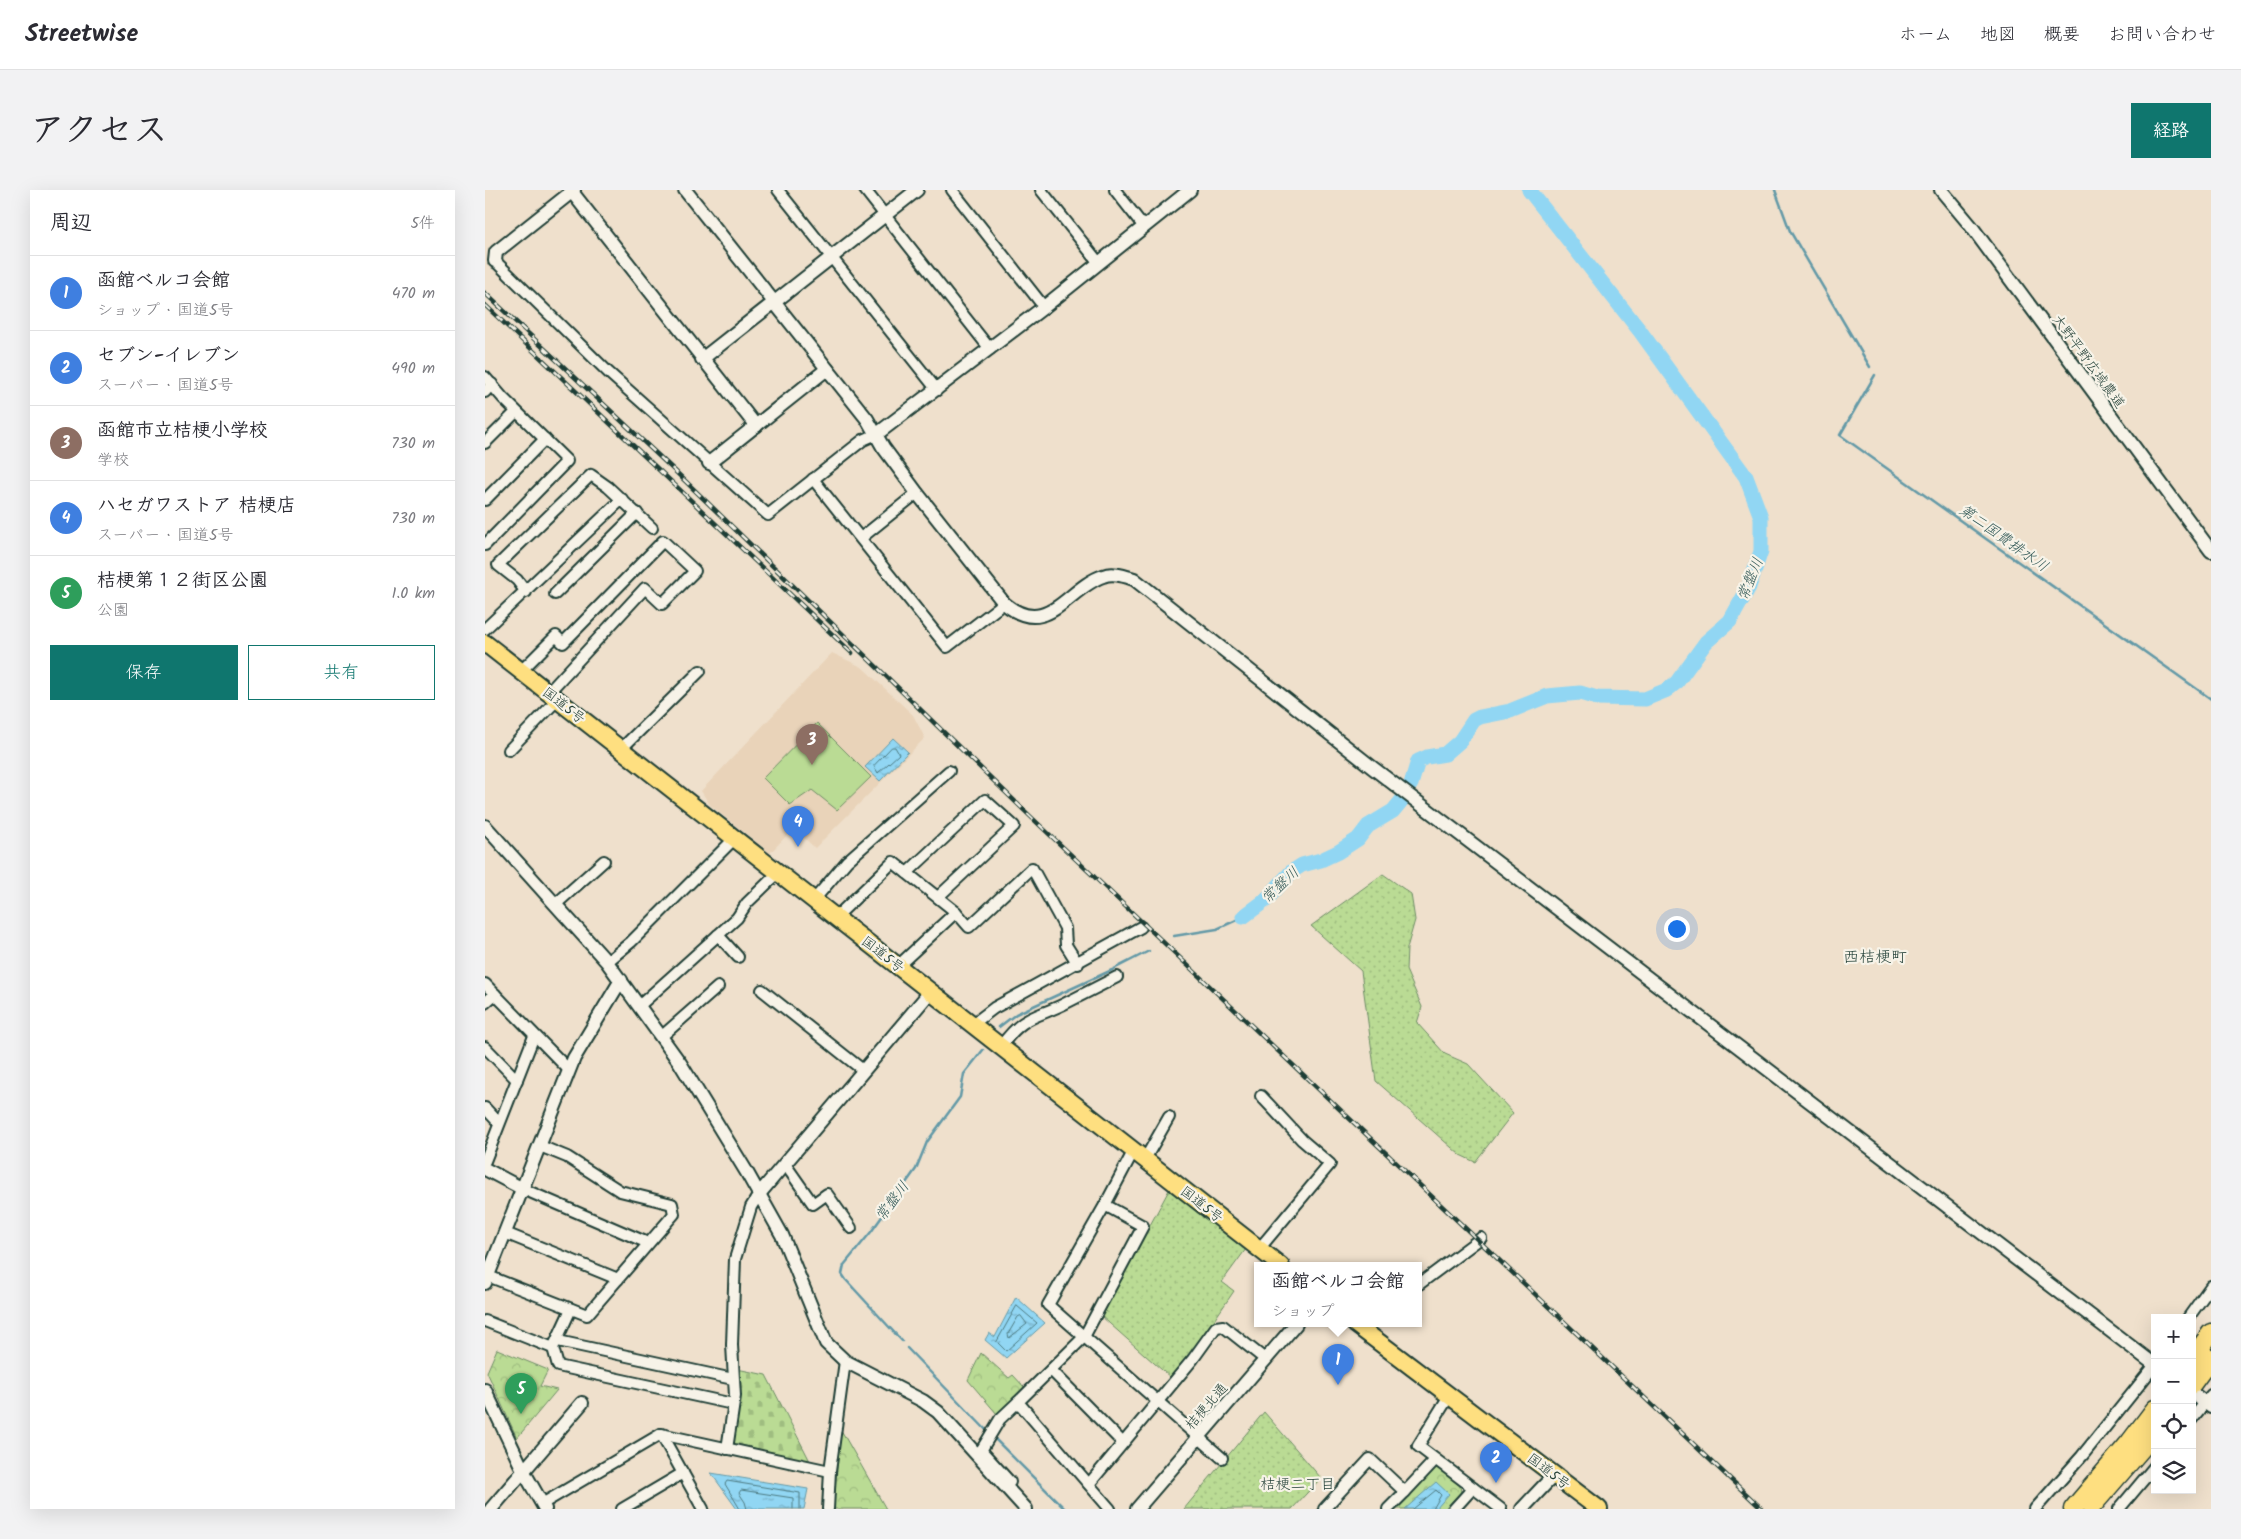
<!DOCTYPE html>
<html lang="ja">
<head>
<meta charset="utf-8">
<style>
  :root { --surface:#fff; --page:#f2f2f3; --text:#2b2b33; --muted:#7c7c81; --line:#e1e1e2; --accent:#0f766e }
  body { margin:0; font-family:Kalam,"Klee One",sans-serif; background:var(--page); color:var(--text) }
  .controls { position:absolute; right:15px; bottom:15px; display:grid; overflow:hidden; border-radius:0px; box-shadow:0 5px 20px #0002 }
  .controls button { width:45px; height:45px; display:grid; place-items:center; padding:0; border:0; border-bottom:1px solid var(--line); background:var(--surface); color:var(--text); font:25px sans-serif }
  .you { position:absolute; left:1191px; top:738px; width:18px; height:18px; margin:-12px; border:4px solid #fff; border-radius:50%; background:#1a73e8; box-shadow:0 0 0 8px #1a73e833 }
  .badge { display:grid; place-items:center; width:32px; height:32px; border-radius:50%; background:var(--accent); color:#fff; font-size:16px; font-weight:700 }
  .pin { position:absolute; translate:-50% -41px; filter:drop-shadow(0 1px 2px #0008) }
  .pin::after { content:''; position:absolute; top:26px; width:18px; height:15px; background:inherit; clip-path:polygon(0 0,100% 0,50% 100%) }
  .popup { position:absolute; left:769px; top:1072px; width:168px; height:65px; box-sizing:border-box; display:grid; place-content:center; border-radius:0px; background:var(--surface); filter:drop-shadow(0 1px 4px #0005); font-size:16px; white-space:nowrap; color:var(--muted) }
  .popup b { font-size:19px; color:var(--text) }
  .popup::after { content:''; position:absolute; left:50%; top:100%; margin-left:-10px; border:10px solid transparent; border-top-color:var(--surface) }
  .list { margin:0; padding:0; list-style:none }
  h2 { display:flex; justify-content:space-between; align-items:center; height:65px; margin:0; padding:0 20px; font-size:21px }
  h2 small { font-size:16px; font-weight:400; color:var(--muted) }
  .list li { display:grid; grid-template-columns:32px 1fr auto; gap:15px; align-items:center; box-sizing:border-box; height:75px; padding:0 20px; border-top:1px solid var(--line) }
  .list b { display:block; font-size:19px; white-space:nowrap }
  .list p { margin:0; font-size:16px; white-space:nowrap; color:var(--muted) }
  .list em { font-size:16px; font-style:normal; color:var(--muted) }
  .actions { display:flex; gap:10px; padding:15px 20px }
  .actions a { flex:1; padding:11px 0; border:1px solid var(--accent); border-radius:0px; text-align:center; font-size:18px; color:var(--accent) }
  .actions .main { background:var(--accent); color:#fff }
  .icon { flex:none; width:28px; height:28px; fill:none; stroke:currentColor; stroke-width:2; stroke-linecap:round; stroke-linejoin:round }
  .map { position:relative; flex:none; width:1726px; height:1319px; overflow:hidden; border-radius:0px }
  header { display:flex; align-items:center; gap:30px; box-sizing:border-box; height:70px; padding:0 25px; background:var(--surface); border-bottom:1px solid var(--line) }
  header strong { font-size:24px }
  nav { display:flex; gap:28px; margin-inline-start:auto; font-size:18px }
  .intro { display:flex; align-items:center; justify-content:space-between; box-sizing:border-box; height:120px; padding:0 30px }
  h1 { margin:0; font-size:35px }
  .button { padding:12px 22px; border-radius:0px; background:var(--accent); color:#fff; font-size:18px; font-weight:700 }
  main { display:flex; gap:30px; padding:0 30px }
  aside { flex:1; background:var(--surface); border-radius:0px; box-shadow:0 5px 20px #0002 }
  .map>svg:first-child { display:block }
  .built { fill:#e9d3b9 }
  .grass { fill:url(#grass-dots); stroke:#6c8c64 }
  .cemetery { fill:url(#cemetery-stones); stroke:#6c8c64 }
  .park { fill:url(#park-crowns); stroke:#6c8c64 }
  .garden { fill:#badb94; stroke:#6c8c64 }
  .water { fill:url(#water-ripples); stroke:#6399a7 }
  .lines { fill:none; stroke-linecap:round; stroke-linejoin:round }
  .shore { stroke:#4d7a80; stroke-width:1 }
  .stream { stroke:#6399a7; stroke-width:2.5 }
  .river { stroke:#91d6f3; stroke-width:15 }
  .minor-casing { stroke:#1f3d34; stroke-width:14 }
  .tertiary-casing { stroke:#1f3d34; stroke-width:16 }
  .trunk-casing { stroke:#1f3d34; stroke-width:20 }
  .motorway-casing { stroke:#1f3d34; stroke-width:21 }
  .minor { stroke:#f7f3e8; stroke-width:10 }
  .tertiary { stroke:#f7f3e8; stroke-width:12 }
  .trunk { stroke:#fedf80; stroke-width:16 }
  .motorway { stroke:#fedf80; stroke-width:18 }
  .rail-casing { stroke:#1f3d34; stroke-width:4.5 }
  .rail { stroke:#f7f3e8; stroke-width:2.5; stroke-dasharray:8; stroke-linecap:butt }
  .labels { text-anchor:middle; stroke-width:4.5; stroke-linejoin:round; paint-order:stroke }
  .street-label { font-size:14px; fill:#1f3d34; stroke:#f7f3e8 }
  .water-label { font-size:15px; font-style:italic; fill:#365c5a; stroke:#f7f3e8 }
  .neighbourhood-label { font-size:15px; fill:#1f3d34; stroke:#f7f3e8 }
  .quarter-label { font-size:16px; fill:#1f3d34; stroke:#f7f3e8 }
</style>
</head>
<body>
<header>
<strong>Streetwise</strong>
<nav><a>ホーム</a><a>地図</a><a>概要</a><a>お問い合わせ</a></nav>
</header>
<div class="intro"><h1>アクセス</h1><a class="button">経路</a></div>
<main>
<aside>
<h2>周辺<small>5件</small></h2>
<ul class="list">
<li><span class="badge" style="background:#3f7fe0">1</span><div><b>函館ベルコ会館</b><p>ショップ · 国道5号</p></div><em>470 m</em></li>
<li><span class="badge" style="background:#3f7fe0">2</span><div><b>セブン-イレブン</b><p>スーパー · 国道5号</p></div><em>490 m</em></li>
<li><span class="badge" style="background:#8d6e63">3</span><div><b>函館市立桔梗小学校</b><p>学校</p></div><em>730 m</em></li>
<li><span class="badge" style="background:#3f7fe0">4</span><div><b>ハセガワストア 桔梗店</b><p>スーパー · 国道5号</p></div><em>730 m</em></li>
<li><span class="badge" style="background:#2e9e5b">5</span><div><b>桔梗第１２街区公園</b><p>公園</p></div><em>1.0 km</em></li>
</ul>
<div class="actions"><a class="main">保存</a><a>共有</a></div>
</aside>
<div class="map">
<svg width="1726" height="1319" viewBox="0 0 1726 1319">
  <defs>
    <pattern id="grass-dots" width="8" height="8" patternUnits="userSpaceOnUse" patternTransform="scale(1.25)"><rect width="8" height="8" fill="#badb94"/><path d="M2 2h.1M6 6h.1" fill="none" stroke="#9fbd80" stroke-width="1.8" stroke-linecap="round"/></pattern>
    <pattern id="cemetery-stones" width="16" height="16" patternUnits="userSpaceOnUse" patternTransform="scale(1.25)"><rect width="16" height="16" fill="#badb94"/><path d="M2 7V4a2 2 0 0 1 4 0v3zM10 15v-3a2 2 0 0 1 4 0v3z" fill="#9fbd80"/></pattern>
    <pattern id="park-crowns" width="20" height="18" patternUnits="userSpaceOnUse" patternTransform="scale(1.25)"><rect width="20" height="18" fill="#badb94"/><path d="M2 6a3 3 0 1 1 6 0M12 15a3 3 0 1 1 6 0" fill="none" stroke="#9fbd80"/></pattern>
    <pattern id="water-ripples" width="26" height="14" patternUnits="userSpaceOnUse" patternTransform="scale(1.25)"><rect width="26" height="14" fill="#91d6f3"/><path d="M2 4q2-2 4 0t4 0M15 11q2-2 4 0t4 0" fill="none" stroke="#76afc6"/></pattern>
  </defs>
  <rect width="100%" height="100%" fill="#efe0cc"/>
  <filter id="ink" filterUnits="userSpaceOnUse"><feTurbulence type="fractalNoise" baseFrequency=".02" numOctaves="2"/><feDisplacementMap in="SourceGraphic" scale="10" xChannelSelector="R" yChannelSelector="G"/><feConvolveMatrix kernelMatrix="1 2 1 2 8 2 1 2 1" color-interpolation-filters="sRGB"/></filter>
  <g filter="url(#ink)">
    <polygon class="built" points="347,463 377,477 428,525 440,548 330,658 309,638 285,663 225,615 216,601"/>
    <g class="grass">
      <polygon points="898,684 926,704 930,730 922,758 921,780 937,817 932,833 960,864 983,874 1028,923 990,972 975,965 891,891 876,781 826,736"/>
      <polygon points="684,1000 761,1059 737,1092 749,1101 704,1167 686,1188 616,1126"/>
      <polygon points="779,1222 836,1288 807,1319 699,1319"/>
    </g>
    <polygon class="cemetery" points="252,1179 281,1185 325,1271 247,1253"/>
    <g class="park">
      <polygon points="12,1159 63,1180 55,1196 72,1200 32,1248 2,1182"/>
      <polygon points="496,1163 524,1188 528,1185 540,1198 512,1224 483,1190"/>
      <polygon points="356,1240 401,1319 348,1319"/>
      <polygon points="952,1277 975,1296 976,1302 960,1319 909,1319 947,1278"/>
    </g>
    <polygon class="garden" points="332,533 386,587 352,620 327,600 305,615 278,588"/>
    <g class="water">
      <polygon points="408,548 423,562 395,591 380,577"/>
      <polygon points="531,1107 560,1133 521,1168 500,1150 504,1143 510,1147"/>
      <polygon points="226,1283 323,1299 319,1319 252,1319"/>
      <polygon points="951,1292 964,1304 951,1319 920,1319"/>
    </g>
    <g class="lines">
      <g class="shore">
        <polygon points="407,557 410,557 414,564 393,583 389,576"/>
        <polygon points="532,1116 552,1133 521,1161 512,1152"/>
        <polygon points="536,1126 542,1134 524,1148 523,1144 533,1127"/>
        <polyline points="255,1319 240,1294 242,1291 315,1303 315,1319"/>
        <polyline points="262,1319 260,1312 254,1303 256,1300 308,1308 308,1319"/>
        <polyline points="928,1319 951,1300 956,1305 948,1319"/>
      </g>
      <g class="stream">
        <polyline points="1290,0 1305,41 1385,177"/>
        <polyline points="1390,185 1355,245 1726,509"/>
        <polyline points="689,746 732,739 758,727"/>
        <polyline points="514,837 531,824 627,780 664,761"/>
        <polyline points="417,1151 361,1090 357,1084 359,1075 386,1042 431,979 442,952 475,907 479,884 498,860"/>
        <polyline points="422,1158 503,1242"/>
        <polyline points="507,1246 580,1319"/>
      </g>
      <g class="river">
        <polyline points="926,594 933,571 942,567 960,564 975,551 989,530 995,527 1025,521 1062,506 1095,503 1112,508 1160,509 1182,500 1192,492 1221,452 1245,431 1264,397 1276,361 1276,327 1261,287 1155,141 1044,0"/>
        <polyline points="758,727 781,710 806,682 817,675 836,670 853,662 873,649 883,636 908,621 917,610"/>
      </g>
      <defs>
        <g id="minor">
          <polyline points="293,0 452,200"/>
          <polyline points="380,0 505,159"/>
          <polyline points="467,0 559,117"/>
          <polyline points="556,0 614,73"/>
          <polyline points="630,0 659,37"/>
          <polyline points="10,71 124,183 283,325 378,250 392,244"/>
          <polyline points="0,187 18,208 82,271 0,355"/>
          <polyline points="0,202 7,194"/>
          <polyline points="0,253 31,222"/>
          <polyline points="328,289 462,457 519,413"/>
          <polyline points="0,310 60,249"/>
          <polyline points="376,348 432,303"/>
          <polyline points="41,402 32,390 13,375 106,285 123,297 167,338"/>
          <polyline points="70,404 152,323"/>
          <polyline points="0,439 137,309"/>
          <polyline points="36,481 71,446 78,453 178,351 210,381 177,414 160,398 63,503"/>
          <polyline points="136,559 215,481"/>
          <polyline points="24,560 72,510"/>
          <polyline points="422,683 500,610 529,636 453,707"/>
          <polyline points="329,710 362,671 464,581"/>
          <polyline points="71,714 119,671"/>
          <polyline points="351,727 408,672 471,722 484,737 547,678 580,738 581,755 593,774"/>
          <polyline points="233,745 253,767"/>
          <polyline points="122,772 146,752 250,648"/>
          <polyline points="414,775 471,722"/>
          <polyline points="0,794 84,880"/>
          <polyline points="277,800 379,881"/>
          <polyline points="0,813 10,804"/>
          <polyline points="154,816 252,728 262,713 294,682"/>
          <polyline points="488,834 509,818 656,737"/>
          <polyline points="176,847 233,797"/>
          <path d="M516,856C539,825 548,829 579,814C597,805 614,796 632,787"/>
          <polyline points="0,857 32,890"/>
          <polyline points="0,918 14,933"/>
          <polyline points="649,960 620,1015 563,1115 737,1268"/>
          <polyline points="660,969 684,927"/>
          <polyline points="0,971 49,846"/>
          <polyline points="300,974 328,1014 342,1004 366,1038"/>
          <polyline points="38,999 163,1053"/>
          <polyline points="620,1015 658,1036 599,1147 533,1212 625,1319"/>
          <polyline points="20,1043 133,1089"/>
          <polyline points="774,1059 845,974 817,950 776,906"/>
          <polyline points="3,1086 102,1125 189,1024 187,1014 135,1001 82,967 55,956"/>
          <polyline points="933,1095 996,1048"/>
          <polyline points="1703,1128 1726,1096"/>
          <polyline points="0,1131 68,1158 86,1119"/>
          <polyline points="73,1151 248,1189"/>
          <polyline points="68,1158 73,1176 248,1214"/>
          <polyline points="566,1180 638,1253"/>
          <polyline points="964,1206 933,1256 1016,1319"/>
          <polyline points="1707,1229 1726,1205"/>
          <polyline points="176,1244 218,1319"/>
          <polyline points="242,1259 250,1206 247,1155 250,1069 266,1017 274,1004"/>
          <polyline points="496,1260 525,1292"/>
          <polyline points="494,1264 515,1229 533,1212"/>
          <polyline points="604,1294 708,1169 731,1137 738,1136 781,1170"/>
          <polyline points="57,1314 176,1244 345,1281"/>
          <polyline points="137,1319 198,1283"/>
          <polyline points="343,1319 345,1281 360,1171"/>
          <polyline points="839,1319 885,1269 920,1302 950,1270"/>
          <polyline points="903,1319 920,1302"/>
          <polyline points="969,1319 988,1298"/>
          <polyline points="1550,1319 1597,1266 1670,1175"/>
          <polyline points="1634,1319 1670,1276"/>
        </g>
        <g id="tertiary">
          <path d="M200,0L382,229L398,257L432,303L519,413C562,450 582,398 618,386C628,382 639,386 649,389L888,578L1670,1175"/>
          <polyline points="1456,0 1486,36 1726,361"/>
          <polyline points="87,2 271,236"/>
          <polyline points="10,71 11,62 89,0"/>
          <polyline points="217,169 432,0"/>
          <polyline points="392,244 559,117 705,0"/>
          <polyline points="224,273 342,179"/>
          <polyline points="0,636 122,772 195,873 261,981 297,1045 341,1153 360,1171 438,1211 453,1222 541,1319"/>
          <polyline points="0,979 38,999"/>
          <polyline points="274,1004 446,801"/>
          <polyline points="0,1093 89,868 136,790"/>
          <polyline points="0,1200 39,1282 60,1319"/>
          <polyline points="1707,1203 1726,1217"/>
          <polyline points="6,1319 97,1213"/>
          <polyline points="652,1319 811,1134"/>
          <polyline points="1037,1319 1069,1285"/>
        </g>
        <g id="trunk">
          <polyline points="0,453 796,1076"/>
          <polyline points="870,1134 1114,1319"/>
        </g>
        <g id="motorway">
          <polyline points="1707,1169 1726,1143"/>
          <polyline points="1707,1194 1726,1168"/>
          <polyline points="1607,1316 1670,1243"/>
          <polyline points="1588,1319 1645,1252 1670,1219"/>
        </g>
      </defs>
      <use href="#minor" class="minor-casing"/>
      <use href="#tertiary" class="tertiary-casing"/>
      <use href="#trunk" class="trunk-casing"/>
      <use href="#motorway" class="motorway-casing"/>
      <use href="#minor" class="minor"/>
      <use href="#tertiary" class="tertiary"/>
      <use href="#trunk" class="trunk"/>
      <use href="#motorway" class="motorway"/>
      <defs>
        <g id="rail">
          <polyline points="0,103 191,282 545,626 1277,1319"/>
          <polyline points="0,115 367,463"/>
        </g>
      </defs>
      <use href="#rail" class="rail-casing"/>
      <use href="#rail" class="rail"/>
    </g>
  </g>
  <g class="labels">
    <g class="street-label">
      <text transform="translate(1604 171) rotate(54)" y="5">大野平野広域農道</text>
      <text transform="translate(79 515) rotate(38)" y="5">国道5号</text>
      <text transform="translate(398 764) rotate(38)" y="5">国道5号</text>
      <text transform="translate(717 1014) rotate(38)" y="5">国道5号</text>
      <text transform="translate(721 1216) rotate(-49)" y="5">桔梗北通</text>
      <text transform="translate(1064 1281) rotate(37)" y="5">国道5号</text>
    </g>
    <g class="water-label">
      <text transform="translate(1519 348) rotate(35)" y="5">第二国費排水川</text>
      <text transform="translate(1265 389) rotate(-68)" y="5">常盤川</text>
      <text transform="translate(795 695) rotate(-43)" y="5">常盤川</text>
      <text transform="translate(407 1011) rotate(-53)" y="5">常盤川</text>
    </g>
    <g class="neighbourhood-label">
      <text x="813" y="1299">桔梗二丁目</text>
    </g>
    <g class="quarter-label">
      <text x="1390" y="772">西桔梗町</text>
    </g>
  </g>
</svg>
<div class="controls">
<button>+</button>
<button>−</button>
<button><svg class="icon" aria-label="locate" viewBox="0 0 24 24"><circle cx="12" cy="12" r="6"/><path d="M12 2v4M12 18v4M2 12h4M18 12h4"/></svg></button>
<button><svg class="icon" aria-label="layers" viewBox="0 0 24 24"><path d="M12 4l9 5-9 5-9-5zM3 14l9 5 9-5"/></svg></button>
</div>
<div class="you"></div>
<div class="pin badge" style="left:853px;top:1195px;background:#3f7fe0">1</div>
<div class="popup"><b>函館ベルコ会館</b>ショップ</div>
<div class="pin badge" style="left:1011px;top:1293px;background:#3f7fe0">2</div>
<div class="pin badge" style="left:327px;top:575px;background:#8d6e63">3</div>
<div class="pin badge" style="left:313px;top:657px;background:#3f7fe0">4</div>
<div class="pin badge" style="left:36px;top:1224px;background:#2e9e5b">5</div>
</div>
</main>
</body>
</html>
